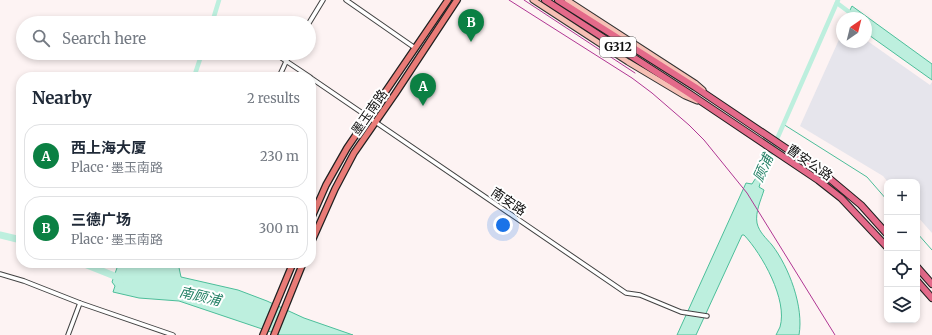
<!DOCTYPE html>
<html lang="en">
<head>
<meta charset="utf-8">
<style>
  :root { --surface:#fff; --page:#f2f2f3; --text:#1f2937; --muted:#747a83; --line:#e0e1e3; --accent:#0b8043 }
  body { margin:0; font-family:Merriweather,"Noto Sans SC",serif; background:var(--page); color:var(--text) }
  .controls { position:absolute; right:12px; bottom:12px; display:grid; overflow:hidden; border-radius:8px; box-shadow:0 2px 6px #0003 }
  .controls button { width:36px; height:36px; display:grid; place-items:center; padding:0; border:0; border-bottom:1px solid var(--line); background:var(--surface); color:var(--text); font:20px sans-serif }
  .compass { position:absolute; left:836px; top:12px; width:36px; height:36px; border-radius:50%; background:var(--surface); box-shadow:0 2px 6px #0003; rotate:35deg }
  .you { position:absolute; left:503px; top:225px; width:14px; height:14px; margin:-10px; border:3px solid #fff; border-radius:50%; background:#1a73e8; box-shadow:0 0 0 6px #1a73e833 }
  .badge { display:grid; place-items:center; width:26px; height:26px; border-radius:50%; background:var(--accent); color:#fff; font-size:13px; font-weight:700 }
  .pin { position:absolute; translate:-50% -33px; filter:drop-shadow(0 1px 2px #0008) }
  .pin::after { content:''; position:absolute; top:21px; width:14px; height:12px; background:inherit; clip-path:polygon(0 0,100% 0,50% 100%) }
  .list { margin:0; padding:0; list-style:none }
  h2 { display:flex; justify-content:space-between; align-items:center; height:52px; margin:0; padding:0 16px; font-size:17px }
  h2 small { font-size:13px; font-weight:400; color:var(--muted) }
  .list li { display:grid; grid-template-columns:26px 1fr auto; gap:12px; align-items:center; box-sizing:border-box; height:64px; margin:0 8px 8px; padding:0 8px; border:1px solid var(--line); border-radius:16px }
  .list b { display:block; font-size:15px; white-space:nowrap }
  .list p { margin:0; font-size:13px; white-space:nowrap; color:var(--muted) }
  .list em { font-size:13px; font-style:normal; color:var(--muted) }
  .icon { flex:none; width:22px; height:22px; fill:none; stroke:currentColor; stroke-width:2; stroke-linecap:round; stroke-linejoin:round }
  .map { position:relative; flex:none; width:932px; height:335px; overflow:hidden }
  .search { position:absolute; background:var(--surface); box-shadow:0 2px 6px #0003; left:16px; top:16px; width:300px; height:44px; display:flex; align-items:center; gap:10px; box-sizing:border-box; padding:0 14px; border-radius:22px; color:var(--muted); font-size:15px }
  .panel { position:absolute; background:var(--surface); box-shadow:0 2px 6px #0003; left:16px; top:72px; width:300px; height:196px; border-radius:16px }
  .map>svg:first-child { display:block }
  .industrial { fill:#e6e5ec }
  .water { fill:#bdefde; stroke:#4cbe9a }
  .lines { fill:none; stroke-linecap:round; stroke-linejoin:round }
  .stream { stroke:#4cbe9a; stroke-width:1 }
  .canal { stroke:#bdefde; stroke-width:4.5 }
  .river { stroke:#bdefde; stroke-width:7 }
  .street-casing { stroke:#424242; stroke-width:5.5 }
  .secondary-casing { stroke:#313131; stroke-width:7 }
  .primary-casing { stroke:#202020; stroke-width:8 }
  .highway-casing { stroke:#202020; stroke-width:8 }
  .street { stroke:#fff; stroke-width:3.5 }
  .secondary { stroke:#f6c0b5; stroke-width:5 }
  .primary { stroke:#e97b77; stroke-width:5.5 }
  .highway { stroke:#e46a8a; stroke-width:6 }
  .rail { stroke:#b03693; stroke-width:1 }
  .labels { text-anchor:middle; stroke-width:4; stroke-linejoin:round; paint-order:stroke }
  .shield { fill:#fff; stroke:#575757; stroke-width:1 }
  .shield-label { font-size:12px; font-weight:bold; fill:#0f0f0f }
  .street-label { font-size:13px; fill:#0f0f0f; stroke:#fff }
  .water-label { font-size:14px; font-style:italic; fill:#238065; stroke:#fff }
</style>
</head>
<body>
<div class="map">
<svg width="932" height="335" viewBox="0 0 932 335">
  <rect width="100%" height="100%" fill="#fdf3f3"/>
  <polygon class="industrial" points="842,33 842,42 866,42 866,40 930,85 932,82 932,233 917,216 917,182 888,182 883,176 800,126"/>
  <g class="water">
    <polygon points="852,6 932,64 932,80 866,33 866,18 846,18"/>
    <path d="M759,173L763,175L759,187L764,190C761,200 755,212 757,223C759,232 766,238 772,245C789,267 804,307 799,335H776C777,332 779,330 780,327C788,300 762,254 744,235H742L696,335H677L746,183L752,184Z"/>
    <polygon points="124,263 178,263 181,277 238,290 267,301 304,318 353,335 280,335 179,301 139,298 113,292 115,286 112,282 118,265 123,265"/>
  </g>
  <g class="lines">
    <g class="stream">
      <polyline points="783,124 867,177 887,200"/>
      <polyline points="917,233 932,250"/>
    </g>
    <g class="canal">
      <polyline points="837,3 857,18"/>
      <polyline points="212,23 219,0"/>
      <polyline points="194,77 202,53"/>
      <polyline points="759,180 838,0"/>
    </g>
    <g class="river">
      <polyline points="0,235 21,240"/>
      <polyline points="82,263 122,279"/>
    </g>
    <defs>
      <g id="street">
        <polyline points="346,0 415,48"/>
        <polyline points="226,22 228,23"/>
        <polyline points="309,23 323,0"/>
        <polyline points="274,53 310,77"/>
        <polyline points="279,77 290,53"/>
        <polyline points="311,78 626,293 640,295 681,312 707,316"/>
        <polyline points="0,274 24,281 80,303 173,335"/>
        <polyline points="68,335 80,303"/>
      </g>
      <g id="secondary">
        <polyline points="533,0 628,62 685,96 697,101"/>
        <polyline points="567,0 695,83 703,90"/>
      </g>
      <g id="primary">
        <polyline points="311,219 326,185 347,148 448,0"/>
        <polyline points="311,243 335,189 354,153 395,94 457,0"/>
        <polyline points="263,335 293,263"/>
        <polyline points="274,335 303,263"/>
      </g>
      <g id="highway">
        <polyline points="545,0 690,94 818,180 841,198 887,247"/>
        <polyline points="558,0 695,87 824,174 861,205 887,234"/>
        <polyline points="917,267 932,284"/>
        <polyline points="917,281 932,298"/>
      </g>
    </defs>
    <use href="#street" class="street-casing"/>
    <use href="#secondary" class="secondary-casing"/>
    <use href="#primary" class="primary-casing"/>
    <use href="#highway" class="highway-casing"/>
    <use href="#street" class="street"/>
    <use href="#secondary" class="secondary"/>
    <use href="#primary" class="primary"/>
    <use href="#highway" class="highway"/>
    <g class="rail">
      <polyline points="509,0 632,78 652,93 689,125 704,140 747,193 835,335"/>
      <polyline points="524,0 635,73"/>
    </g>
  </g>
  <g class="labels">
    <rect class="shield" x="600" y="37" width="36" height="20" rx="3"/>
    <g class="shield-label">
      <text x="618" y="51">G312</text>
    </g>
    <g class="street-label">
      <text transform="translate(369 112) rotate(-55)" y="5">墨玉南路</text>
      <text transform="translate(810 162) rotate(35)" y="5">曹安公路</text>
      <text transform="translate(509 201) rotate(34)" y="5">南安路</text>
    </g>
    <g class="water-label">
      <text transform="translate(763 168) rotate(-66)" y="5">顾浦</text>
      <text transform="translate(200 296) rotate(13)" y="5">南顾浦</text>
    </g>
  </g>
</svg>
<div class="controls">
<button>+</button>
<button>−</button>
<button><svg class="icon" aria-label="locate" viewBox="0 0 24 24"><circle cx="12" cy="12" r="6"/><path d="M12 2v4M12 18v4M2 12h4M18 12h4"/></svg></button>
<button><svg class="icon" aria-label="layers" viewBox="0 0 24 24"><path d="M12 4l9 5-9 5-9-5zM3 14l9 5 9-5"/></svg></button>
</div>
<svg class="compass" viewBox="-18 -18 36 36"><path d="M0-13l5 13h-10z" fill="#e53935"/><path d="M0 13l5-13h-10z" fill="#747a83"/></svg>
<div class="you"></div>
<div class="pin badge" style="left:423px;top:106px">A</div>
<div class="pin badge" style="left:471px;top:42px">B</div>
<div class="search"><svg class="icon" aria-label="search" viewBox="0 0 24 24"><circle cx="10" cy="10" r="6"/><path d="M15 15l6 6"/></svg>Search here</div>
<section class="panel">
<h2>Nearby<small>2 results</small></h2>
<ul class="list">
<li><span class="badge">A</span><div><b>西上海大厦</b><p>Place · 墨玉南路</p></div><em>230 m</em></li>
<li><span class="badge">B</span><div><b>三德广场</b><p>Place · 墨玉南路</p></div><em>300 m</em></li>
</ul>
</section>
</div>
</body>
</html>
